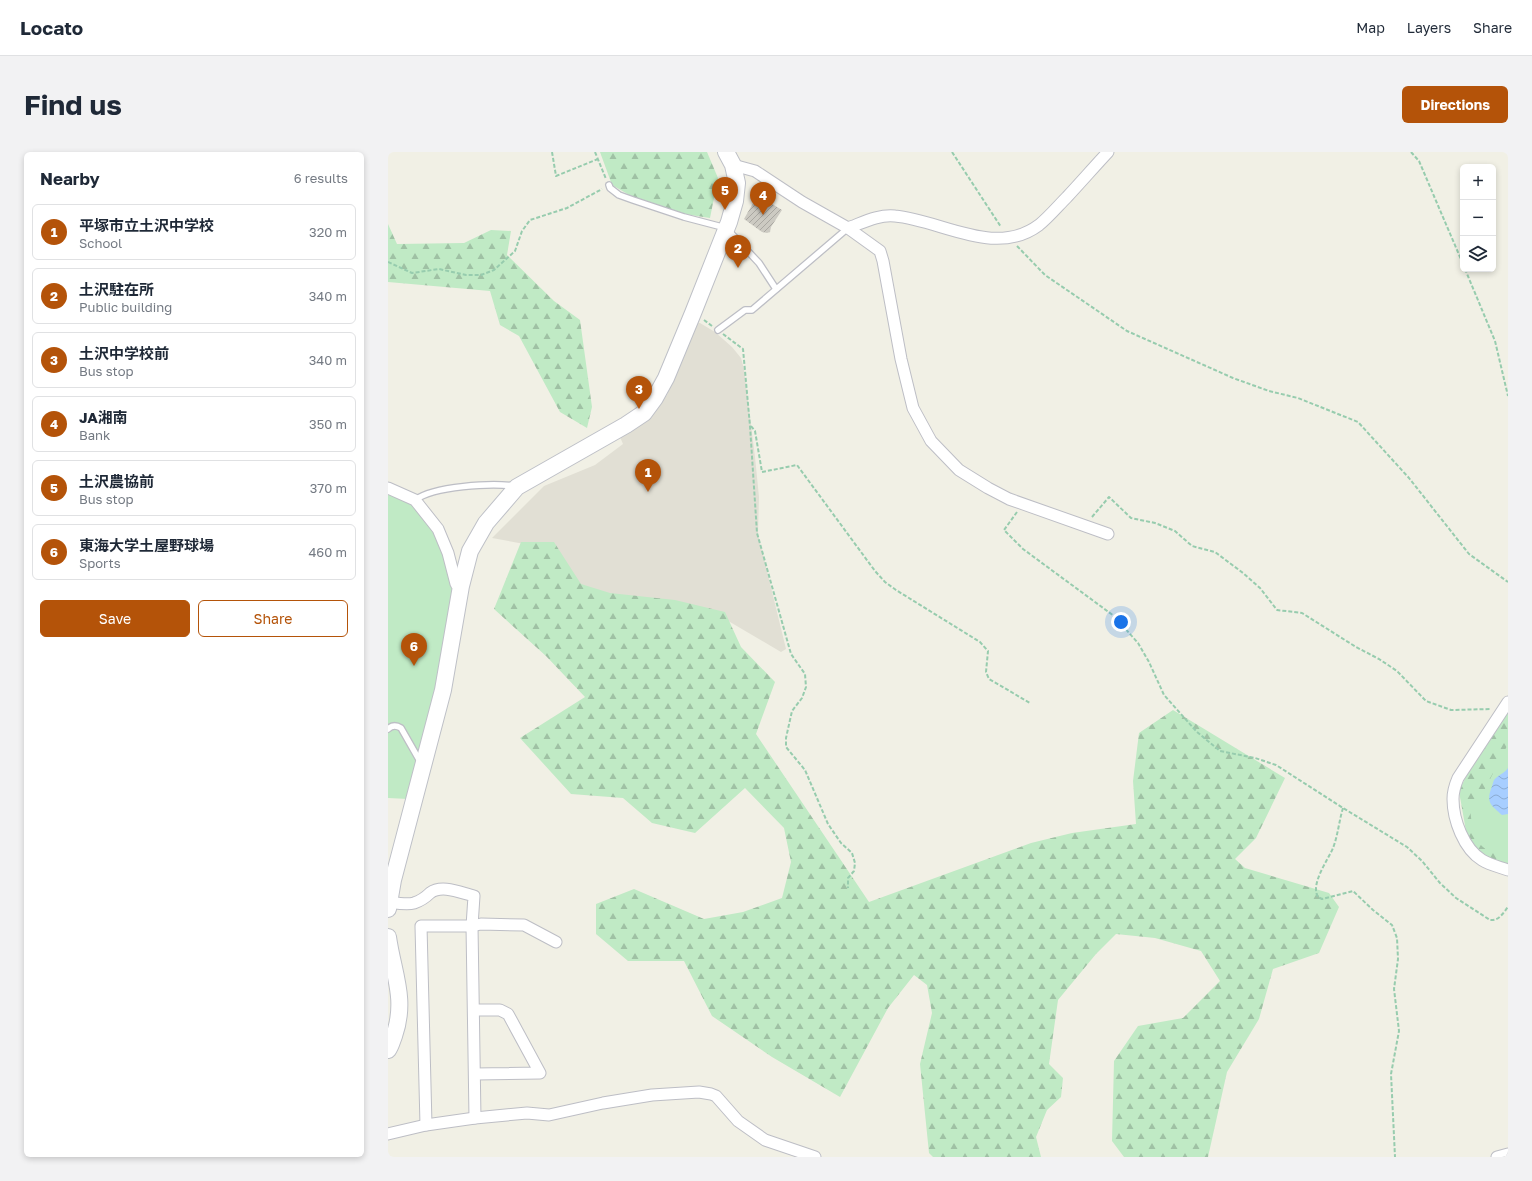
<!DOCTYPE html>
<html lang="en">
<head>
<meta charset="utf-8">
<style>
  :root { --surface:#fff; --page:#f2f2f3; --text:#1f2937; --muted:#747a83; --line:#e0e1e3; --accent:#b45309 }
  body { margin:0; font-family:"Golos Text","Noto Sans JP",sans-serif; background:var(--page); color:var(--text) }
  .controls { position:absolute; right:12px; top:12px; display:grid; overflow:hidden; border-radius:6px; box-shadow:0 2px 6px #0003 }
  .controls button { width:36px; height:36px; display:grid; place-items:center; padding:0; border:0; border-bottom:1px solid var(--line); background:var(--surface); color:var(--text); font:20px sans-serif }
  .you { position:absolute; left:733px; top:470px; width:14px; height:14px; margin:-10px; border:3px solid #fff; border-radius:50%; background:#1a73e8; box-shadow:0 0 0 6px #1a73e833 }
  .badge { display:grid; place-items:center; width:26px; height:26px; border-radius:50%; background:var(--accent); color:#fff; font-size:13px; font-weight:700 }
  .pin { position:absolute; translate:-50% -33px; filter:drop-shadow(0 1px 2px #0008) }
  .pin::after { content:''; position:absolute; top:21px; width:14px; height:12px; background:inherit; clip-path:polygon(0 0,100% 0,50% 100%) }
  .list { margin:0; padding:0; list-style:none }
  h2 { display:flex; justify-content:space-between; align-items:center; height:52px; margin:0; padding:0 16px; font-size:17px }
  h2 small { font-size:13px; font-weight:400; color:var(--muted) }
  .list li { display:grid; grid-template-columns:26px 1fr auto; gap:12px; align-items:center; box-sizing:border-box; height:56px; margin:0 8px 8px; padding:0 8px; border:1px solid var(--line); border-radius:6px }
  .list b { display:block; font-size:15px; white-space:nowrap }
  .list p { margin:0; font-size:13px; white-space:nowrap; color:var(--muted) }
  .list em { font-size:13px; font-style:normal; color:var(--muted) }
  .actions { display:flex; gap:8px; padding:12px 16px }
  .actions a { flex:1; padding:9px 0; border:1px solid var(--accent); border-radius:6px; text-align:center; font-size:14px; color:var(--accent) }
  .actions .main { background:var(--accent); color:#fff }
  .icon { flex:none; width:22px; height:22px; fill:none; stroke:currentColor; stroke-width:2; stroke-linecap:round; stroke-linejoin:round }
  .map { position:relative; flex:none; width:1120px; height:1005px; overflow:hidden; border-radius:6px }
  header { display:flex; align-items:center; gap:24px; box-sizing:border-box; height:56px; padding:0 20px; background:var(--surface); border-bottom:1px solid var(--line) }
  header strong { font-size:19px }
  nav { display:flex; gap:22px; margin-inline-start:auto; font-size:14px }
  .intro { display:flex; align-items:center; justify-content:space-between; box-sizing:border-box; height:96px; padding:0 24px }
  h1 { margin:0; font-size:28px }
  .button { padding:10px 18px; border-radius:6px; background:var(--accent); color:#fff; font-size:14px; font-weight:700 }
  main { display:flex; gap:24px; padding:0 24px }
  aside { flex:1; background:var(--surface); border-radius:6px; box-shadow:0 2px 6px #0003 }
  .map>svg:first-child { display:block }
  .education { fill:#e1dfd4 }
  .grass { fill:#c0eac5 }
  .forest { fill:url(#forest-firs) }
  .water { fill:url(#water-waves) }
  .building { fill:url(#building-hatch) }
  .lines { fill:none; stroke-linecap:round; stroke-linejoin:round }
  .lane-casing { stroke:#bdbec5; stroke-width:8 }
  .street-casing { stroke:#bdbec5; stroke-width:13 }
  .secondary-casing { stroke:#bec0c7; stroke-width:18 }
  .path { stroke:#97ccae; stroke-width:2; stroke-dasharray:4 2; stroke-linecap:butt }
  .lane { stroke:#fff; stroke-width:5.5 }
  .street { stroke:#fff; stroke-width:11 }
  .secondary { stroke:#fff; stroke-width:16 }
</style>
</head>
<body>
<header>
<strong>Locato</strong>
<nav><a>Map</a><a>Layers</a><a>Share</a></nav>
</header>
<div class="intro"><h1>Find us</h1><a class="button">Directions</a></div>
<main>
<aside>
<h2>Nearby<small>6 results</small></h2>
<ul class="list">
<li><span class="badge">1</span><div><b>平塚市立土沢中学校</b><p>School</p></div><em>320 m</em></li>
<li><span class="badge">2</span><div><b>土沢駐在所</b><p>Public building</p></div><em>340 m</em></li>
<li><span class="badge">3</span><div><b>土沢中学校前</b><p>Bus stop</p></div><em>340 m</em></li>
<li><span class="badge">4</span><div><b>JA湘南</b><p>Bank</p></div><em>350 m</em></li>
<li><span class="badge">5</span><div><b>土沢農協前</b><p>Bus stop</p></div><em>370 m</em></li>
<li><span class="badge">6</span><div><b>東海大学土屋野球場</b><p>Sports</p></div><em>460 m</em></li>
</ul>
<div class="actions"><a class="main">Save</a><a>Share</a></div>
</aside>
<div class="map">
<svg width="1120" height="1005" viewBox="0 0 1120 1005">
  <defs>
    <pattern id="forest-firs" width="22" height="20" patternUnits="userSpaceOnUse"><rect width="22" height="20" fill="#c0eac5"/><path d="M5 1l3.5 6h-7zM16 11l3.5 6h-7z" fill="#9fc1a4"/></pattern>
    <pattern id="water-waves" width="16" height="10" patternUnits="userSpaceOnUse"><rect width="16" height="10" fill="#a7ceff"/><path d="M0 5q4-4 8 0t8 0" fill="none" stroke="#8babd2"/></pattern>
    <pattern id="building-hatch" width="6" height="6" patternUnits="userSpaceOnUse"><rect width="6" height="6" fill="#cccac2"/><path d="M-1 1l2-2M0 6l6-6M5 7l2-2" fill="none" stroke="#a9a7a1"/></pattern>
  </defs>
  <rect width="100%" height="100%" fill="#f1f0e5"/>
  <polygon class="education" points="307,171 312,171 327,180 344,195 353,206 356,217 367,305 371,345 370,382 398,497 393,500 325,460 198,448 164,397 104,386 156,334 207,313 235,292 232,285 246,276 279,243"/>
  <g class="grass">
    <polygon points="0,341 25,353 45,380 56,402 66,443 46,547 20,647 0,646"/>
    <polygon points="1120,554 1120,713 1083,693 1071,639"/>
  </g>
  <g class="forest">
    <polygon points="212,0 319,0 330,26 322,66 277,59 243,44 224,33"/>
    <polygon points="0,72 9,92 76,91 103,78 123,79 119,103 166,149 192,168 204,255 199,276 172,260 131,184 112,173 102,139 0,130"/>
    <polygon points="133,390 166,390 193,432 222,441 287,448 337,460 353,495 387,530 368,582 481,750 643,691 684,681 748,672 745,629 751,581 785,558 897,626 868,686 847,707 857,716 941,741 951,755 931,801 885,817 871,867 839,920 820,1005 736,1005 724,989 726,909 750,874 795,866 832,829 813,799 767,786 728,782 708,802 670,848 661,912 675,926 673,945 659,958 648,985 653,1005 545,1005 541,1001 532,912 544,861 539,833 526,823 500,856 452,945 384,905 324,864 296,809 240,809 208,782 208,752 246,737 316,767 355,760 394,746 403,710 396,676 357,636 307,681 264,671 235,646 183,642 132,586 197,545 158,504 106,457"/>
    <path d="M1120,554V592L1094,643L1082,656C1085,686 1088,699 1120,705V713L1096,705L1083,693L1079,685L1071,639L1090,600Z"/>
  </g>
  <path class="water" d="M1120,616V662L1114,663C1104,654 1098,651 1103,637C1104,635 1105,630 1106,628C1110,623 1117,621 1120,616Z"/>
  <polygon class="building" points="369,44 375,45 376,47 394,58 383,75 382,80 379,81 374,80 356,67"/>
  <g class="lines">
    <defs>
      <g id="lane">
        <polyline points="221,33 222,36 231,43 245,48 296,65 338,76 371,111 388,137"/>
        <polyline points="330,178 357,158 364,158 460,76"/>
        <path d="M27,348C46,334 103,331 126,334"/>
        <path d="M0,577C4,573 8,573 13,576L33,611"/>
      </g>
      <g id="street">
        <polyline points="345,13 367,19 414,50 460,76 492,99 495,109 513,207 525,256 543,289 571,318 600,336 621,347 720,382"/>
        <path d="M460,76C474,71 491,62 507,64C553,68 607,106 651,73C661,65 670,54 679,45C693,30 706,15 720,0"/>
        <polyline points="0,336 27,348 50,377 60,401 68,432 73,434"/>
        <path d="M1120,550L1070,626C1067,633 1065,639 1065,647C1065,668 1076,697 1094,708C1102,713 1112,715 1120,718"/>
        <path d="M0,750C8,751 19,753 26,751C32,749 38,745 42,741C54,732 73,741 86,744L84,774L87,966"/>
        <polyline points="86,858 112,858 120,862 152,921 87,922"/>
        <polyline points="38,973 33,774 84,774 93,772 136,773 168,790"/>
        <polyline points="0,982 38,973 87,966 139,961 161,963 215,951 264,943 311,940 323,942 328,944 350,969 377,988 427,1005"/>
        <polyline points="1109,1005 1120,1002"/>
      </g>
      <g id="secondary">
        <polyline points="0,757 5,728 55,538 73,434 82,399 98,371 129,335 238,273 256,261 267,246 278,226 305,161 341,70 347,49 349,31 345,13 338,0"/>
        <path d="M0,785C5,821 19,847 6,884C4,889 3,894 0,898"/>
      </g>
    </defs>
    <use href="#lane" class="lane-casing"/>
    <use href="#street" class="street-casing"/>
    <use href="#secondary" class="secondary-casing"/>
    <g class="path">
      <polyline points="164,0 168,24 210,7"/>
      <polyline points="207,0 218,27"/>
      <polyline points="564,0 613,75"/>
      <polyline points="1023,0 1031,9 1075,112"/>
      <polyline points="629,94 657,123 739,179 845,226 881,239 910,246 970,270 1021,326 1081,402 1120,430"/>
      <polyline points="0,110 24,121 51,117 78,123 93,123 106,118 127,99 134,79 142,68 179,56 214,37"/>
      <polyline points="1077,117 1107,189 1120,244"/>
      <polyline points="316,168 324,174"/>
      <polyline points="335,182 355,197 362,274 369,381 403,502 417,522 418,535 414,546 404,559 398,586 398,595 417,618 440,672 453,691 464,701 467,711 466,719 460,726 460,736"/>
      <polyline points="363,274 367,279 374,320 409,313 487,419 497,430 508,438 592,490 600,499 598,520 601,527 642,551"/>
      <path d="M629,360L616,378L635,397L726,464L750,491L761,510L776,543L809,580L832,599L867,606L888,613L955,656L1019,695L1034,709L1052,731L1068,746L1102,768C1111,769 1115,761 1120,755"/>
      <polyline points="704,365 721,345 743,366 767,371 787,379 804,394 827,400 855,421 872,436 889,458 914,461 968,495 991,507 1009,519 1038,549 1063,558 1103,557"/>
      <path d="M955,656C951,669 950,683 945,696C940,708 922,732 930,745L934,747L965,739L985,758L1004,773L1009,786L1010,807L1006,837L1011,879L1003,922L1007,1005"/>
    </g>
    <use href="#lane" class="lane"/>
    <use href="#street" class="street"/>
    <use href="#secondary" class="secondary"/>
  </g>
</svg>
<div class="controls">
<button>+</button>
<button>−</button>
<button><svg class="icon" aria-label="layers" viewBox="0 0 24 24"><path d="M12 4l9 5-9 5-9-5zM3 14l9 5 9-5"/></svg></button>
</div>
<div class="you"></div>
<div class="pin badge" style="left:260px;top:340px">1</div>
<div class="pin badge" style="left:350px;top:116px">2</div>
<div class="pin badge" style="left:251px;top:257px">3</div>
<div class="pin badge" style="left:375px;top:63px">4</div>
<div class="pin badge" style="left:337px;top:58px">5</div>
<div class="pin badge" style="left:26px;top:514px">6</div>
</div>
</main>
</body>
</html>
